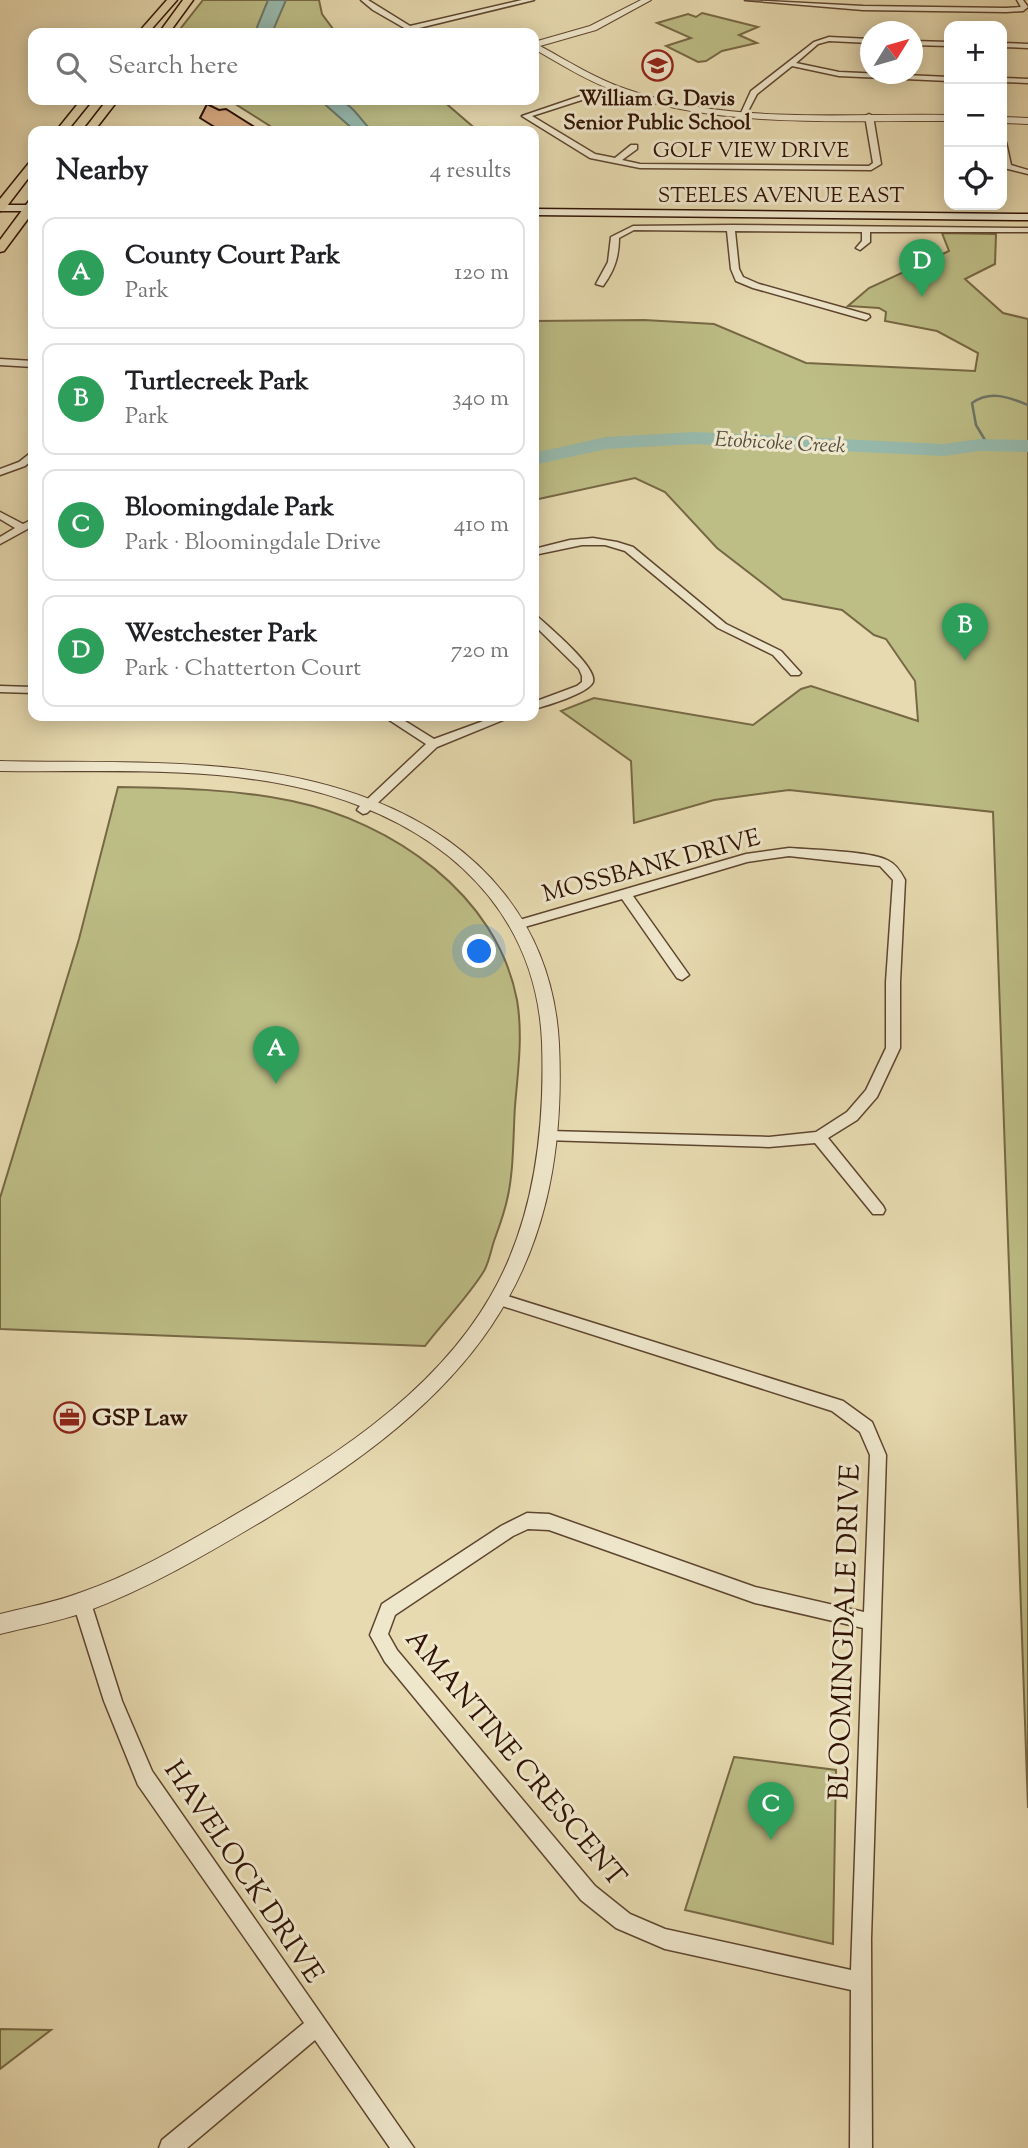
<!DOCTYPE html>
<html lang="en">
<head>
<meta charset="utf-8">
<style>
  :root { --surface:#fff; --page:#f2f2f2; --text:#202124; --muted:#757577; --line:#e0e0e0; --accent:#2563eb }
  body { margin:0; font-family:"Sorts Mill Goudy",serif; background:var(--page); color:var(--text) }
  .controls { position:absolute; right:21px; top:21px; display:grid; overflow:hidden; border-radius:14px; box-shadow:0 4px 18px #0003 }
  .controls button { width:63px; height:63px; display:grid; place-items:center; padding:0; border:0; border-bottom:2px solid var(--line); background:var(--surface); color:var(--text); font:35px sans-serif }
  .compass { position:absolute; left:860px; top:21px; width:63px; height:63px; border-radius:50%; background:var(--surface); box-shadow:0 4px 18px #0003; rotate:53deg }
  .you { position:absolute; left:480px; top:952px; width:24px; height:24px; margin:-18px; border:5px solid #fff; border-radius:50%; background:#1a73e8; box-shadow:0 0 0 10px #1a73e833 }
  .badge { display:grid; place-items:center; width:46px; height:46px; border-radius:50%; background:var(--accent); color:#fff; font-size:23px; font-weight:700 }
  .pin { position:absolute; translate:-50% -58px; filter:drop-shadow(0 2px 4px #0008) }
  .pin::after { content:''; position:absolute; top:37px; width:24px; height:21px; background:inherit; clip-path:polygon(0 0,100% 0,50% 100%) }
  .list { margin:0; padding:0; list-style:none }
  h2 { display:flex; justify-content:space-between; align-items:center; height:91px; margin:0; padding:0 28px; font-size:30px }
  h2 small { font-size:23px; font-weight:400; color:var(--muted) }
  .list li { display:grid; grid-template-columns:46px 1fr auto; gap:21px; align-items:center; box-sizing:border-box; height:112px; margin:0 14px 14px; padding:0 14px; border:2px solid var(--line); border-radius:14px }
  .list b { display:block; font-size:26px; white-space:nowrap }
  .list p { margin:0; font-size:23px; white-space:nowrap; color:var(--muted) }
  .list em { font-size:23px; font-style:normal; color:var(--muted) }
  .icon { flex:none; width:38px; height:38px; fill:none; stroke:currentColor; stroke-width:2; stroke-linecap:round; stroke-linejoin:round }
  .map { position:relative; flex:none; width:1028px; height:2148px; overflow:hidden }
  .search { position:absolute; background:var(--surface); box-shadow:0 4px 18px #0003; left:28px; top:28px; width:511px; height:77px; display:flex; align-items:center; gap:18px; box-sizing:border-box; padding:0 24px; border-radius:14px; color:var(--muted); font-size:26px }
  .panel { position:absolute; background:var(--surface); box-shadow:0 4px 18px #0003; left:28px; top:126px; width:511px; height:595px; border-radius:14px }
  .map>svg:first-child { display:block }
  .green { fill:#bdbd86; stroke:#776845; stroke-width:2 }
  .water { fill:#97baae; stroke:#6e776a; stroke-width:2 }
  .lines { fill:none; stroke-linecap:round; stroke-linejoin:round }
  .stream { stroke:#6e776a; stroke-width:2.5 }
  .river { fill:#97baae; fill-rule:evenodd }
  .building { fill:#dbad83; stroke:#311304; stroke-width:2 }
  .minor-casing { stroke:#5e452f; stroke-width:3 }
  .tertiary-casing { stroke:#5e452f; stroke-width:2 }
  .secondary-casing { stroke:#311304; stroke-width:3 }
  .primary-casing { stroke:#311304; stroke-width:3 }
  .minor { fill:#efe7cc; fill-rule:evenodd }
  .tertiary { fill:#efe7cc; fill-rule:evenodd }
  .secondary { fill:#efe7cc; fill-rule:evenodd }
  .primary { fill:#e7dab0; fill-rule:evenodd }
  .labels { text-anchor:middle; stroke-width:6; stroke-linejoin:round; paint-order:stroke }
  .far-poi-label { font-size:21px; font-weight:bold; fill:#311304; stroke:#efe7cc }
  .far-street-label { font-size:21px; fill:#311304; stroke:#efe7cc }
  .far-water-label { font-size:21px; font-style:italic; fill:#554d40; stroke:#efe7cc }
  .street-label { font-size:24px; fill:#311304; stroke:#efe7cc }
  .poi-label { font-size:24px; font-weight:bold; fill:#311304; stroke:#efe7cc; text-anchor:start }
  .near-street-label { font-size:28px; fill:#311304; stroke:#efe7cc }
</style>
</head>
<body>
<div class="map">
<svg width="1028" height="2148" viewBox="0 0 1028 2148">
  <rect width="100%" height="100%" fill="#e7dab0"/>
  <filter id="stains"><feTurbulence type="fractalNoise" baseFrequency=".00286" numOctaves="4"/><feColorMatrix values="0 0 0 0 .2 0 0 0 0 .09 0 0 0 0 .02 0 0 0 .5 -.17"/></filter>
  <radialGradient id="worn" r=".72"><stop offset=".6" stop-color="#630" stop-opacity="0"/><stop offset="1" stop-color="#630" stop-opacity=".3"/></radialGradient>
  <g class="green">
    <polygon points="203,0 319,0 322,14 336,33 177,33"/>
    <polygon points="702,13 758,27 739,35 757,43 722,51 706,61 698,62 666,46 691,38 657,23 688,14 696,17"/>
    <polygon points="229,100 442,100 478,131 278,131"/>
    <polygon points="942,233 996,234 995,264 965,279 1003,313 1028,319 1028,1808 993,812 789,790 714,800 634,823 631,761 561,711 594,698 753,725 801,689 811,686 918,721 915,681 886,639 874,635 842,610 783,599 717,548 665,492 635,478 534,500 534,321 644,320 714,324 806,363 975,371 978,353 937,331 885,321 886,312 879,308 848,306 869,288 949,251"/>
    <path d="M118,787C177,788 234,789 292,801C392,822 497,894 517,1000C523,1035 518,1071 515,1106C513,1136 514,1171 507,1200C504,1214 499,1227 494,1241C491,1250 489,1262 484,1271C468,1297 444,1321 425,1346L0,1329V1198L79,939Z"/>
    <polygon points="734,1757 836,1770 833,1944 685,1910"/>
    <polygon points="0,2029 51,2030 0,2069"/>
  </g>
  <g class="water">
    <polygon points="268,0 286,0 274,28 275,33 259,33 257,27"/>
    <path d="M320,100C355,100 349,108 372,131H355Z"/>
  </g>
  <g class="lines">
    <path class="stream" d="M988,445L976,425L972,403C990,390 1009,397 1028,405"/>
    <polygon class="river" points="695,432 944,444 979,439 1028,440 1028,452 979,451 944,456 695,444 606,449 534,465 534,453 606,437"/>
  </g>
  <polygon class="building" points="207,104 219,110 226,109 261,131 221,131 200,118"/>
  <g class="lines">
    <defs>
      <g id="minor">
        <polygon points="361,0 368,0 410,26 522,0 534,0 415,29 419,33 413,33 373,10"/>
        <polygon points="745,0 863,6 1006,8 1021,7 1017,0 1023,0 1028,7 1023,11 1006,12 863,10"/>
        <polygon points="829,37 870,39 870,43 829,41 818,44 796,63 839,72 949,77 949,81 839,76 792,66 757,94 746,115 740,115 751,91 814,42"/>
        <polygon points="912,41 949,42 949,46 912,45"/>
        <polygon points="1002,43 1028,44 1028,48 1002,47"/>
        <polygon points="1002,78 1028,79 1028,83 1002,82"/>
        <polygon points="613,85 616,89 532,116 595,154 615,158 631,145 637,145 637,149 622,160 640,164 869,166 873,163 865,116 869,114 873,116 881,164 871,170 640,168 590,158 522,116"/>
        <polygon points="1002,140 1006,142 1011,165 1028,170 1028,174 1004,168 1002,159"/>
        <path d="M731,225L1028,228V232H870V242L860,250L856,248L862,241V232L735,231L739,269L743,277L759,284L869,315L870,317L866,320L753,288L736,281L731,269L727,231L634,230L619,238C619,257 614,271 603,286L596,284L608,262L611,237L633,226Z"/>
        <polygon points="0,359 33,361 33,367 0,365"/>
        <polygon points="33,451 33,459 25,466 0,475 0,469 19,462"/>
        <polygon points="0,512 23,524 33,519 33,526 0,544 0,537 15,528 0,519"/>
        <polygon points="593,538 617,542 633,547 726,624 781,651 801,673 799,675 791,675 773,655 718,628 625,551 605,545 582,545 534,555 534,549 570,540"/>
        <path d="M534,616L538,617C549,627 598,668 593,682C589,693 546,706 534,709V702L577,686L582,682V676L579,669L534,625Z"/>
        <polygon points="0,686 33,687 33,693 0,692"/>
        <polygon points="383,716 397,716 434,739 497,716 513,716 437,747 367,813 363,814 357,810 359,807 426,744"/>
        <path d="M789,848C813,850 868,851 887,860C896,864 901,872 905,880L900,982V1048L877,1097L857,1120L828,1138L883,1206L885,1210L883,1214H873L815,1143L769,1147L544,1140L542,1136L544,1132L549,1131L769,1137L816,1132L847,1112L866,1090L886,1048V982L893,880L880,866L789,856L747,862L633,896L689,975L682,980L677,978L622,899L521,928L515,924L516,921L746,854Z"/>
        <path d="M498,1293L843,1401L872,1422L886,1455L871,1939L872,2148H850L851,1990L665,1949L616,1928L581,1900L385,1662L370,1635L382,1604L501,1526L527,1513L549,1514L755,1587L864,1612L870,1455L860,1432L832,1411L493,1303L490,1299L493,1295ZM528,1529L549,1530L755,1603L863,1628L851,1970L665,1929L630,1914L595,1886L397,1650L388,1634L395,1615L513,1536Z"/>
        <polygon points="82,1595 88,1597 91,1603 122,1701 152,1771 414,2148 390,2148 315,2040 187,2148 159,2148 162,2140 304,2023 138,1785 104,1701 73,1603 76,1597"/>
      </g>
      <g id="tertiary">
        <path d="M641,0H651L596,30L540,46C568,61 596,79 626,89C727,125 843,113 949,115V121C841,120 723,129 620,93C589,82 562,65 534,49V42L590,26Z"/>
        <polygon points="1002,117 1028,118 1028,124 1002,123"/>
        <path d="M0,761C123,764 254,754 372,800C480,842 553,925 559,1044C570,1283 464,1399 269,1517C210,1552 150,1588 85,1612C57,1622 28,1627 0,1634V1614C28,1607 56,1602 82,1592C131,1575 176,1549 221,1523C321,1465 431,1399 490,1297C535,1220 545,1129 542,1042C537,926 465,847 360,806C247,762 119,773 0,771Z"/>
      </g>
      <g id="secondary">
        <rect x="0" y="205" width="33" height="6"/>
        <polygon points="534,209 1028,214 1028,220 534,215"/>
      </g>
      <g id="primary">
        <polygon points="167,0 177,0 148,33 138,33"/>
        <polygon points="183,0 193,0 169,33 159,33"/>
        <polygon points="81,100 92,100 67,131 56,131"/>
        <polygon points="107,100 118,100 94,131 83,131"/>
        <polygon points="33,162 33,172 4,210 0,211 0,199 29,163"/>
        <polygon points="33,200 33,212 4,251 0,252 0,240 29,201"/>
      </g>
    </defs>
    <use href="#minor" class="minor-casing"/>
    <use href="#tertiary" class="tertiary-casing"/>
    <use href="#secondary" class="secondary-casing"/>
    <use href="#primary" class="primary-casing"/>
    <use href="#minor" class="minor"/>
    <use href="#tertiary" class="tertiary"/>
    <use href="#secondary" class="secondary"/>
    <use href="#primary" class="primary"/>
  </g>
  <defs>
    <symbol id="school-ring" viewBox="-11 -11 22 22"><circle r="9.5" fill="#efe7cc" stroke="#8f2418" stroke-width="1.5"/><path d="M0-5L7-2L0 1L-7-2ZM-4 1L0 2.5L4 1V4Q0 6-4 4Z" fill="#8f2418"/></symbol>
    <symbol id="office-ring" viewBox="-11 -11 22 22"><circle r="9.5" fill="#efe7cc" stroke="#8f2418" stroke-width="1.5"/><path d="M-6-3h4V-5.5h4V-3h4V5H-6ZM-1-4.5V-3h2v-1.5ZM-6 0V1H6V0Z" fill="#8f2418"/></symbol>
  </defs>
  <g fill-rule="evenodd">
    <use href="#school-ring" x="640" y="48" width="35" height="35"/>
    <use href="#office-ring" x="52" y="1400" width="35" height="35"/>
  </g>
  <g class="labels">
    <g class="far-poi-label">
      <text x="657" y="105">William G. Davis<tspan x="657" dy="24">Senior Public School</tspan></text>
    </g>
    <g class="far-street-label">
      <text x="751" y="157">GOLF VIEW DRIVE</text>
      <text x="781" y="202">STEELES AVENUE EAST</text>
    </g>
    <g class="far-water-label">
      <text transform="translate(780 442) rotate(3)" y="7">Etobicoke Creek</text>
    </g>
    <g class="street-label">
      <text transform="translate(651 865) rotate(-15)" y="8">MOSSBANK DRIVE</text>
    </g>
    <g class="poi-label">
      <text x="92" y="1425">GSP Law</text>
    </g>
    <g class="near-street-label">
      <text transform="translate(843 1632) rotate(-88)" y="10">BLOOMINGDALE DRIVE</text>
      <text transform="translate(517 1757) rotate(50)" y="10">AMANTINE CRESCENT</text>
      <text transform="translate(245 1871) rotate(56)" y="10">HAVELOCK DRIVE</text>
    </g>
  </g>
  <rect width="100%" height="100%" filter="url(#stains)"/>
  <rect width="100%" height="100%" fill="url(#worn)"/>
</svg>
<div class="controls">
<button>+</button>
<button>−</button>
<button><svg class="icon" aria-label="locate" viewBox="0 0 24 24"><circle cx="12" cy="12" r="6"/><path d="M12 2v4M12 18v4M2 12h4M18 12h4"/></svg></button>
</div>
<svg class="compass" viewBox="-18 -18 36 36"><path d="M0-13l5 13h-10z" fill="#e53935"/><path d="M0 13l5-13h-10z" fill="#757577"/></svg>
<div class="you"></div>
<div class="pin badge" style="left:276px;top:1084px;background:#2e9e5b">A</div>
<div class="pin badge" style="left:965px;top:661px;background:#2e9e5b">B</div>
<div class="pin badge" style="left:771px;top:1840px;background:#2e9e5b">C</div>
<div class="pin badge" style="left:922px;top:297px;background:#2e9e5b">D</div>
<div class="search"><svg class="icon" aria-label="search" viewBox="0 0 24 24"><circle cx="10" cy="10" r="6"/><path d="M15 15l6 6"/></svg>Search here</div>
<section class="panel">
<h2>Nearby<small>4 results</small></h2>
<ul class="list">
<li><span class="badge" style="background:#2e9e5b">A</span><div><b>County Court Park</b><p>Park</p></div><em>120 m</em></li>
<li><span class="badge" style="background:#2e9e5b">B</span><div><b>Turtlecreek Park</b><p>Park</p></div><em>340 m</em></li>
<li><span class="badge" style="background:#2e9e5b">C</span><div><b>Bloomingdale Park</b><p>Park · Bloomingdale Drive</p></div><em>410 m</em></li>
<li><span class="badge" style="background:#2e9e5b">D</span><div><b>Westchester Park</b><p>Park · Chatterton Court</p></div><em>720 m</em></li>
</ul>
</section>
</div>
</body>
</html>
